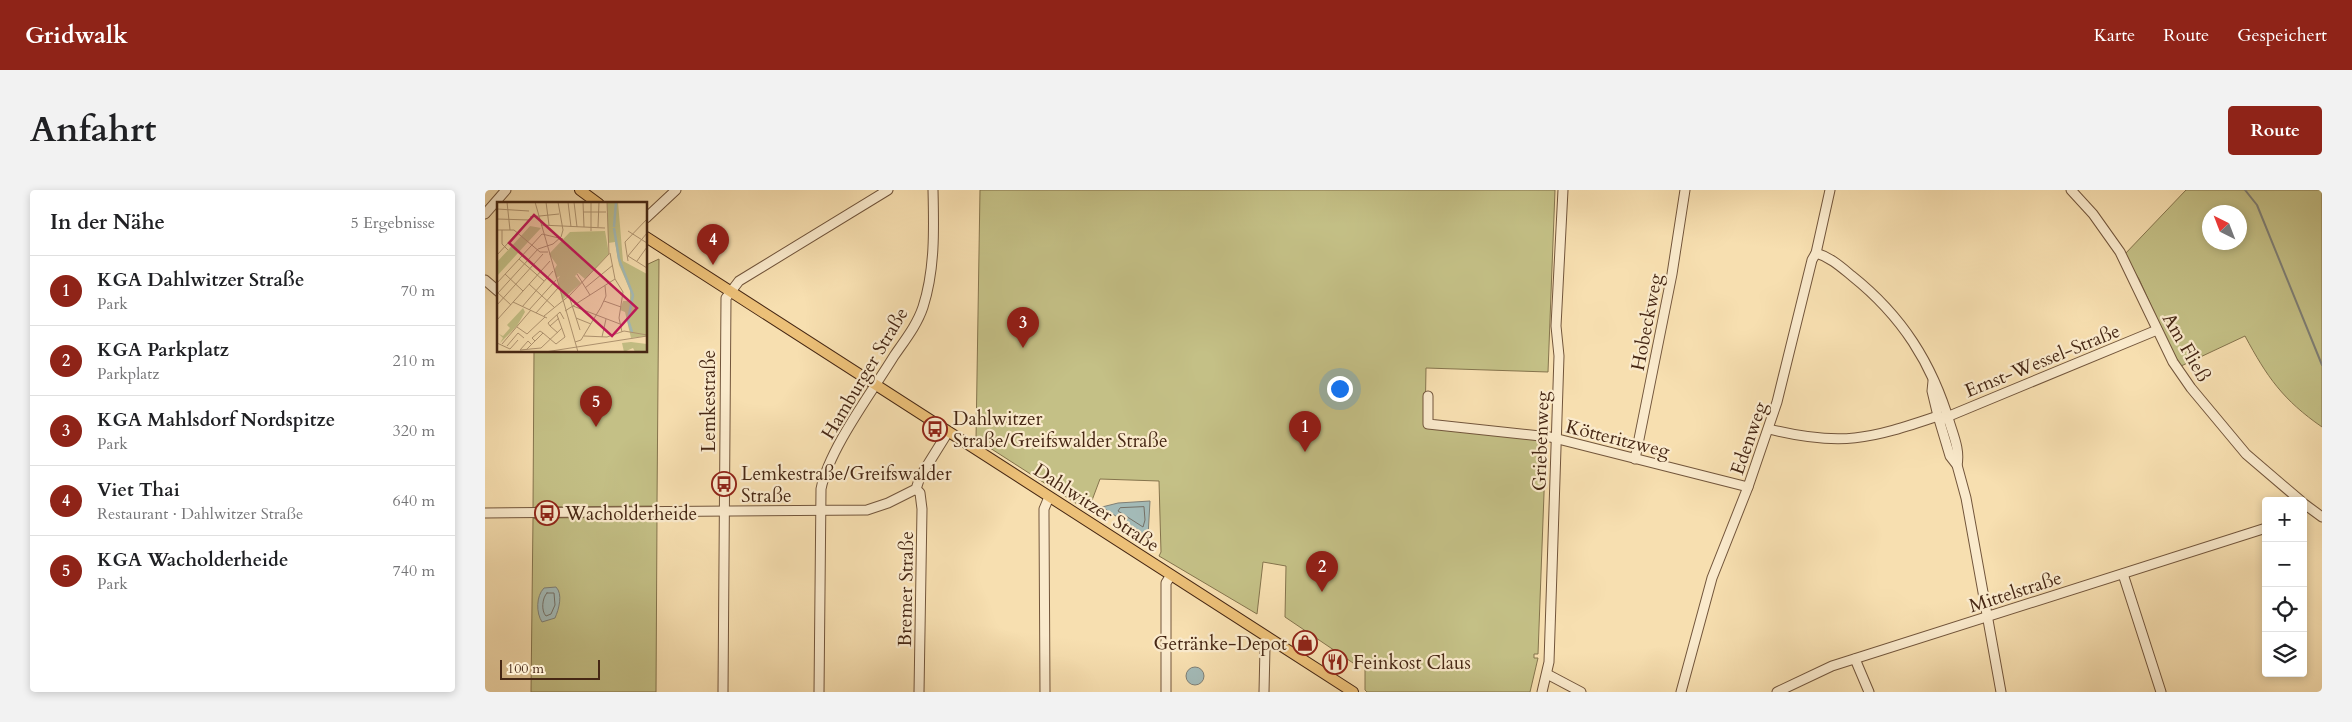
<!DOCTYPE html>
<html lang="de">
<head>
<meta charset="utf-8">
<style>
  :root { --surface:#fff; --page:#f2f2f2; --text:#202124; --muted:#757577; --line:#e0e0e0; --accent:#8f2418 }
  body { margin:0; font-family:Cardo,serif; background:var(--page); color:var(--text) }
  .controls { position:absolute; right:15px; bottom:15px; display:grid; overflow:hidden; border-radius:5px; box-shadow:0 2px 8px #0003 }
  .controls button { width:45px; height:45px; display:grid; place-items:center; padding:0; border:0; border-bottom:1px solid var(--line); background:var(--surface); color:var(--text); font:25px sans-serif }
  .compass { position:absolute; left:1717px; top:15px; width:45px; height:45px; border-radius:50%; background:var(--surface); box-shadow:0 2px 8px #0003; rotate:318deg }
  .scale { position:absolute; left:15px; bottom:12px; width:100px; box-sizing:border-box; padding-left:5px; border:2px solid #462714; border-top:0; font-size:14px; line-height:18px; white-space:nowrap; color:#462714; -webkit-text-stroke:4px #faeacc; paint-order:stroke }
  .you { position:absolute; left:854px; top:198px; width:18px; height:18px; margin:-12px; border:4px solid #fff; border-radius:50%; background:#1a73e8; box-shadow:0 0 0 8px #1a73e833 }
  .badge { display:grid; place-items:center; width:32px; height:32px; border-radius:50%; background:var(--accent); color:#fff; font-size:16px; font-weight:700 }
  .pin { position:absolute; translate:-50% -41px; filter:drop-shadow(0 1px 2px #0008) }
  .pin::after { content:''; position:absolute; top:26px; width:18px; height:15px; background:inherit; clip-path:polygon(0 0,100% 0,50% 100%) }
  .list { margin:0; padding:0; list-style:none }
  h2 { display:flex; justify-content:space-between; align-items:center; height:65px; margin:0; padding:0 20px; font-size:21px }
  h2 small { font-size:16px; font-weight:400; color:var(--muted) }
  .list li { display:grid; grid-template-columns:32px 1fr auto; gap:15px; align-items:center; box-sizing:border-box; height:70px; padding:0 20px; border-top:1px solid var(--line) }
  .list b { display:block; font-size:19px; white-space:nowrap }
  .list p { margin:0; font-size:16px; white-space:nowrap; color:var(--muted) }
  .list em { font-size:16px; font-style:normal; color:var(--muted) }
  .icon { flex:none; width:28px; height:28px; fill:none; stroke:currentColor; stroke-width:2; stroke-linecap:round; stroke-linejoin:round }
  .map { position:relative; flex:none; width:1837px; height:502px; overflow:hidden; border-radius:5px }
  header { display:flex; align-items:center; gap:30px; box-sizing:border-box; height:70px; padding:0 25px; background:var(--accent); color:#fff }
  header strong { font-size:24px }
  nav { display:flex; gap:28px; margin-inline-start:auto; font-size:18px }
  .intro { display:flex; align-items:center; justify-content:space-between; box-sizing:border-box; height:120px; padding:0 30px }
  h1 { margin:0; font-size:35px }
  .button { padding:12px 22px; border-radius:5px; background:var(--accent); color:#fff; font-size:18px; font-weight:700 }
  main { display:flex; gap:30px; padding:0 30px }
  aside { flex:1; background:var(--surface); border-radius:5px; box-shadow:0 2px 8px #0003 }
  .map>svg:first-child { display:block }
  .green { fill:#c4c086; stroke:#85744d; fill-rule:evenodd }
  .water { fill:#a3bab7; stroke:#7e7f76 }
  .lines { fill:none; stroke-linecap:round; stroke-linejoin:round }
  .shore { stroke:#747066; stroke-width:1 }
  .stream { stroke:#7e7f76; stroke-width:2 }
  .minor-casing { stroke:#72553b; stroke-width:11 }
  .major-casing { stroke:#462714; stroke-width:12 }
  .minor { stroke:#faeacc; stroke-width:9 }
  .major { stroke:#ecc078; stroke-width:10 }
  .labels { text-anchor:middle; stroke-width:4.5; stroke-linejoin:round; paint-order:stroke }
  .street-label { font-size:19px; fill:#462714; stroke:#faeacc }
  .poi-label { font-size:19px; fill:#462714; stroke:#faeacc; text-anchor:start }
  .inset-river { fill:none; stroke:#a3bab7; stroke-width:2.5 }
  .inset-road { fill:none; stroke:#b09572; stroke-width:1 }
  .view { fill:#c2185b; fill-opacity:0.15; stroke:#c2185b; stroke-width:2.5 }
  .inset-edge { fill:none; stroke:#462714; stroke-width:2.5 }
</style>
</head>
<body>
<header>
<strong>Gridwalk</strong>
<nav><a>Karte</a><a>Route</a><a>Gespeichert</a></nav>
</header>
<div class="intro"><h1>Anfahrt</h1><a class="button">Route</a></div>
<main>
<aside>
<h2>In der Nähe<small>5 Ergebnisse</small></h2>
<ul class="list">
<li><span class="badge">1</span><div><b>KGA Dahlwitzer Straße</b><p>Park</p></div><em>70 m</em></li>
<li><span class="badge">2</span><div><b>KGA Parkplatz</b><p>Parkplatz</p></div><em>210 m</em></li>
<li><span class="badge">3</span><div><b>KGA Mahlsdorf Nordspitze</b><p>Park</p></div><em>320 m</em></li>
<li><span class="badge">4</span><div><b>Viet Thai</b><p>Restaurant · Dahlwitzer Straße</p></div><em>640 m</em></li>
<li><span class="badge">5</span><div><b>KGA Wacholderheide</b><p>Park</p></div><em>740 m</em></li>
</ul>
</aside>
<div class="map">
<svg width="1837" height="502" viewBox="0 0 1837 502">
  <rect width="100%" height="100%" fill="#f7dfb0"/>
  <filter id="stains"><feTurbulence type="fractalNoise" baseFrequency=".004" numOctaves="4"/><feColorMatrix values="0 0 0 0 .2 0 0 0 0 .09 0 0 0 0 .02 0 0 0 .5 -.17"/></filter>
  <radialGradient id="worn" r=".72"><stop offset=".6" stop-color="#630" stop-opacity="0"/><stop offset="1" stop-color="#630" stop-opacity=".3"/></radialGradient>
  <g class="green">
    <polygon points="495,0 1070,0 1063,182 941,178 940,238 979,240 1061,250 1053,464 1049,464 1049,468 1053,468 1045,502 882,502 880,500 880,474 871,470 871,475 800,427 801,376 778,372 772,424 674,366 676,362 674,291 615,289 603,321 491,249"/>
    <path d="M1701,0H1837V237C1798,210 1782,187 1760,146L1694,177L1654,89L1639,65ZM1724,22H1754V52H1724Z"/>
    <polygon points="174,69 172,313 167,316 60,317 56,315 48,318 49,161 161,161 161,75"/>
    <polygon points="172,327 171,502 46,502 48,328 56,331 59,328"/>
  </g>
  <g class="water">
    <polygon points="665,311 663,347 617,317 633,313"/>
    <path d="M71,397C78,404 74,419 70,428L57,432C51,423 51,406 59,398Z"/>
    <circle cx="710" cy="486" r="9"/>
  </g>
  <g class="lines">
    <g class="shore">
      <polygon points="659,317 660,330 658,337 633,321 635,318"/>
      <path d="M62,403H69L70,415L66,424L61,426C56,421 57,408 62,403Z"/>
    </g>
    <polyline class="stream" points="1760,0 1772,15 1837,175"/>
    <defs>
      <g id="minor">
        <polyline points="1586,0 1608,24 1635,62 1688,172 1706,198 1761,264 1816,311"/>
        <polyline points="0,24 21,0"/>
        <polyline points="161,28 191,0"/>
        <path d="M1331,63C1345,67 1356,77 1367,86C1417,126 1447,173 1465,234C1469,247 1475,261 1472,275"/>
        <polyline points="0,90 14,102"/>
        <polyline points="1448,191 1447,201 1453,226 1465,266 1472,275 1481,308 1516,502"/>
        <polyline points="943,206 943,234 1065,247 1263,297"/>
        <polyline points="1457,229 1672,140"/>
        <path d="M1284,239C1356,257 1385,249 1453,226"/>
        <polyline points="1150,269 1187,84 1200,0"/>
        <polyline points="431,299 435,303 437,319 434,502"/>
        <polyline points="1818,313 1837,327"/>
        <polyline points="0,323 382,320 403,313 431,299 435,287 463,242"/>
        <polyline points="1638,384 1676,502"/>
        <polyline points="1370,469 1384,502"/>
        <polyline points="1062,484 1096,502"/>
        <polyline points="238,502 241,108 254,91 403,0"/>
        <path d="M334,502L336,299C344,259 387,202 409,166C420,150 432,135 438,117C450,80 449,39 448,0"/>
        <polyline points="560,502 559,327 559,319 564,307"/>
        <polyline points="681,502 681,393 686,385"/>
        <polyline points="779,502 780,457 784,448"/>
        <polyline points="1057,502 1064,472 1074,166 1071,136 1078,0"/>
        <polyline points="1196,502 1227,388 1263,297 1292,212 1327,70 1331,63 1345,0"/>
        <polyline points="1292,502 1347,476 1781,338"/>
      </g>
      <g id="major">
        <polyline points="95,0 114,14"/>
        <polyline points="161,47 868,502"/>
      </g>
    </defs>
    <use href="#minor" class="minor-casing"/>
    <use href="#major" class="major-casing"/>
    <use href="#minor" class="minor"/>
    <use href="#major" class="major"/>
  </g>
  <defs>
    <symbol id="bus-ring" viewBox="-11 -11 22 22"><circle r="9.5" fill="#faeacc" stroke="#8f2418" stroke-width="1.5"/><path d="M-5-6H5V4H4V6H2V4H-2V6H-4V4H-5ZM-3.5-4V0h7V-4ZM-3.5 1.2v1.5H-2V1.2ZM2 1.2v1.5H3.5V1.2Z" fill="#8f2418"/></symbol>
    <symbol id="shop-ring" viewBox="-11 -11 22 22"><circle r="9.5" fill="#faeacc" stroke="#8f2418" stroke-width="1.5"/><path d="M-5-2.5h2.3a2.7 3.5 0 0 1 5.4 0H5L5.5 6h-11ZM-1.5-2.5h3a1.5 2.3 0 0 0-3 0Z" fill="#8f2418"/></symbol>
    <symbol id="restaurant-ring" viewBox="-11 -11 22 22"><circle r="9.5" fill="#faeacc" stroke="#8f2418" stroke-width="1.5"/><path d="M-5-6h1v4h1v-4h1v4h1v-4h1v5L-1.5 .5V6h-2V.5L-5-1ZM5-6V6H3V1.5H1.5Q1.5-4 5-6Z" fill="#8f2418"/></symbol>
  </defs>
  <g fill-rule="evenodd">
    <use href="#bus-ring" x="436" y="225" width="28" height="28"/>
    <use href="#bus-ring" x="225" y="280" width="28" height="28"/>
    <use href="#bus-ring" x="48" y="309" width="28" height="28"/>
    <use href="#shop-ring" x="806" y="439" width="28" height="28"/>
    <use href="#restaurant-ring" x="836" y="458" width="28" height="28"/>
  </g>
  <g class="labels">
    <g class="street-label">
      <text transform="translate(1161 132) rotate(-79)" y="7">Hobeckweg</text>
      <text transform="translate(1702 157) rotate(60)" y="7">Am Fließ</text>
      <text transform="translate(1557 170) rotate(-22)" y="7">Ernst-Wessel-Straße</text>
      <text transform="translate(379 183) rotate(-59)" y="7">Hamburger Straße</text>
      <text transform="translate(223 211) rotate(-90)" y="7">Lemkestraße</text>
      <text transform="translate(1133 248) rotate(14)" y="7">Kötteritzweg</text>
      <text transform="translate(1263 248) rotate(-71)" y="7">Edenweg</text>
      <text transform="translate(1055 251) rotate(-88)" y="7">Griebenweg</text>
      <text transform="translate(612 317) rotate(33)" y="7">Dahlwitzer Straße</text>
      <text transform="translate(420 399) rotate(-89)" y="7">Bremer Straße</text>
      <text transform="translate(1530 401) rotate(-18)" y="7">Mittelstraße</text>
    </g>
    <g class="poi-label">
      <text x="468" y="235">Dahlwitzer<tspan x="468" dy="22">Straße/Greifswalder Straße</tspan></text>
      <text x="256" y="290">Lemkestraße/Greifswalder<tspan x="256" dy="22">Straße</tspan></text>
      <text x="80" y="330">Wacholderheide</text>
      <text x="802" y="460" text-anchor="end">Getränke-Depot</text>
      <text x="868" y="479">Feinkost Claus</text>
    </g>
  </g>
  <g transform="translate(12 12)">
    <rect width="150" height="150" fill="#f7dfb0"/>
    <path d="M110,0H121L126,59L150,72V134L134,136L128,110L123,108L126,99H133V88L122,63L118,40L111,41ZM33,24L44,26L31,40L24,34ZM108,29L112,52L88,77L81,71L78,74L84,81L65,98L61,77L63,74L59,76L57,68L60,63L52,52L73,30ZM24,34L31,40L0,74V60ZM26,106L28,110L20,124L3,141L6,136L2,132L6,134L13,126L10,123ZM134,140L150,142V150H138L136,146L127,150L125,141Z" fill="#c4c086"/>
    <path class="inset-river" d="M117,25L119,0M117,26L122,57L136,93L131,118L135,130"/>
    <path class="inset-road" d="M10,0L13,28M14,0H53M38,0L81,150M49,0L52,23M71,0L74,25M77,0L80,25M86,0L87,25M0,7L32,9M86,10H109M33,15L62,12M0,17L33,18M44,23L108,26M101,25L102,0M0,28H17L43,50H51M5,28V42L11,48M94,29V0M131,29L150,41M150,31L131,54L150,66M113,51L118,77L126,90L122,116L125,130M0,53L23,28M22,57L47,79M131,59L128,40L150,17M140,59L150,45M8,72L26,89M80,72L93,93M0,81L45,32L66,37M32,82L57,105M88,86L116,63M0,90L14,103M1,91L41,47L56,42L64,35L66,28L61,0M72,94L83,128M107,99L124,105M16,100L50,116M0,103L46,52M76,104L123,122M25,105L56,69M32,108L59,78M68,109L118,77M39,111L61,86M47,114L73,93L112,52L110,0M79,116L94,122M0,118L53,59M53,124L51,121L63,110L67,117M20,125L30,132L48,115M46,131L59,142L68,135L60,113M61,131L53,124L62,116M87,134L110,135L127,129L150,133M105,135L109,117M38,139L35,136L43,129L46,131M78,140L84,138L104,105L109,94L108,84M0,141L13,147L21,138M5,142L34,108M34,142L31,139L23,148L44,146L65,126M10,144L21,131L27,136M29,148L46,131M48,150L150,134"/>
    <path class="view" d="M37,13L140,106L115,134L12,41Z"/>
    <rect width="150" height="150" class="inset-edge"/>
  </g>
  <rect width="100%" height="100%" filter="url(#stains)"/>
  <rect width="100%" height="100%" fill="url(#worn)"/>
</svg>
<div class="controls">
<button>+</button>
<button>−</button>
<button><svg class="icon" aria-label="locate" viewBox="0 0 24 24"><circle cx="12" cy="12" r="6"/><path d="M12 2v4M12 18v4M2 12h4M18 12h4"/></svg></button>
<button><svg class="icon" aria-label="layers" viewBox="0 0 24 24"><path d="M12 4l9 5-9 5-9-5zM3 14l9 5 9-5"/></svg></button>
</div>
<svg class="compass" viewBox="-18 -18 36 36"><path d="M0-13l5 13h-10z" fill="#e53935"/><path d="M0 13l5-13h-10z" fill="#757577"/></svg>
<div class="scale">100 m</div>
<div class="you"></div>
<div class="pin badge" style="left:820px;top:262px">1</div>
<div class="pin badge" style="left:837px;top:402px">2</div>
<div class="pin badge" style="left:538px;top:158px">3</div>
<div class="pin badge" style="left:228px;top:75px">4</div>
<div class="pin badge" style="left:111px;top:237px">5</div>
</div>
</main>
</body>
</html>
